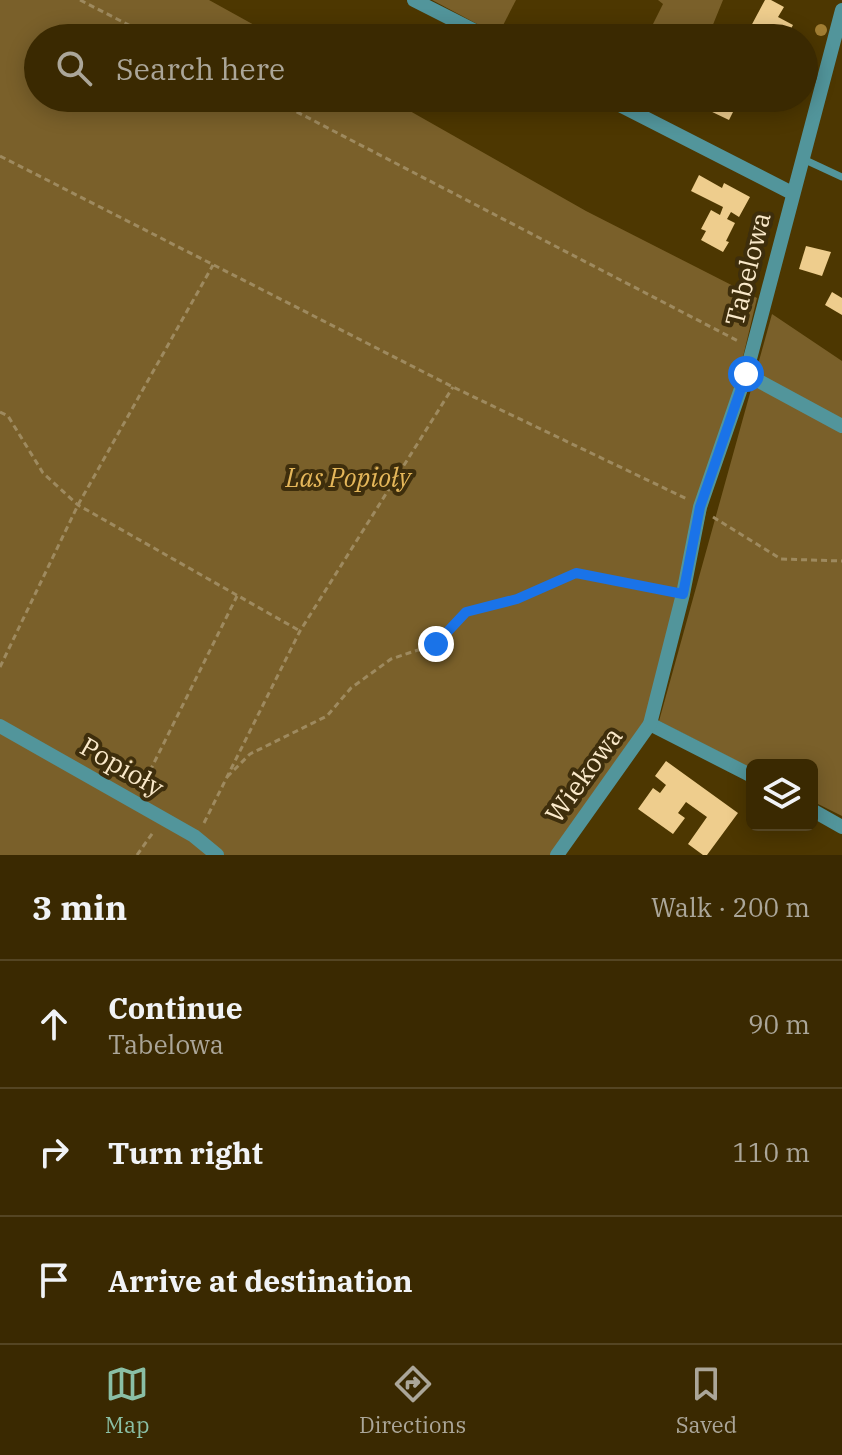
<!DOCTYPE html>
<html lang="en">
<head>
<meta charset="utf-8">
<style>
  :root { --surface:#3a2901; --page:#453510; --text:#f1f3f6; --muted:#aba699; --line:#544523; --accent:#8abfa5 }
  body { margin:0; font-family:"IBM Plex Serif",serif; background:var(--page); color:var(--text) }
  .controls { position:absolute; right:24px; bottom:24px; display:grid; overflow:hidden; border-radius:12px; box-shadow:0 4px 20px #0003 }
  .controls button { width:72px; height:72px; display:grid; place-items:center; padding:0; border:0; border-bottom:2px solid var(--line); background:var(--surface); color:var(--text); font:40px sans-serif }
  .stop { position:absolute; width:24px; height:24px; margin:-18px; border:6px solid #1a73e8; border-radius:50%; background:#fff }
  .stop.end { background:#1a73e8; border-color:#fff; box-shadow:0 2px 8px #0008 }
  .list { margin:0; padding:0; list-style:none }
  h2 { display:flex; justify-content:space-between; align-items:center; height:104px; margin:0; padding:0 32px; font-size:34px }
  h2 small { font-size:26px; font-weight:400; color:var(--muted) }
  .list li { display:grid; grid-template-columns:52px 1fr auto; gap:24px; align-items:center; box-sizing:border-box; height:128px; padding:0 32px; border-top:2px solid var(--line) }
  .list b { display:block; font-size:30px; white-space:nowrap }
  .list p { margin:0; font-size:26px; white-space:nowrap; color:var(--muted) }
  .list em { font-size:26px; font-style:normal; color:var(--muted) }
  .icon { flex:none; width:44px; height:44px; fill:none; stroke:currentColor; stroke-width:2; stroke-linecap:round; stroke-linejoin:round }
  .map { position:relative; flex:none; width:842px; height:855px; overflow:hidden }
  .search { position:absolute; background:var(--surface); box-shadow:0 4px 20px #0003; left:24px; right:24px; top:24px; height:88px; display:flex; align-items:center; gap:20px; box-sizing:border-box; padding:0 28px; border-radius:44px; color:var(--muted); font-size:30px }
  .sheet { height:488px; background:var(--surface) }
  nav { display:flex; justify-content:space-around; align-items:center; box-sizing:border-box; height:112px; border-top:2px solid var(--line); background:var(--surface); font-size:22px; color:var(--muted) }
  nav a { display:grid; justify-items:center; gap:4px }
  nav .on { color:var(--accent) }
  .map>svg:first-child { display:block }
  .green { fill:#7a602a }
  .building { fill:#eecd8d }
  .lines { fill:none; stroke-linecap:round; stroke-linejoin:round }
  .path { stroke:#9e8a5f; stroke-width:3; stroke-dasharray:6 4; stroke-linecap:butt }
  .lane { stroke:#52959b; stroke-width:7 }
  .street { stroke:#52959b; stroke-width:14 }
  .tree { fill:#a17d32 }
  .route { stroke:#1a73e8; stroke-width:10 }
  .labels { text-anchor:middle; stroke-width:8; stroke-linejoin:round; paint-order:stroke }
  .street-label { font-size:26px; fill:#fae9ca; stroke:#3e2e0c }
  .park-label { font-size:26px; font-style:italic; fill:#e5b75a; stroke:#3e2e0c }
</style>
</head>
<body>
<div class="map">
<svg width="842" height="855" viewBox="0 0 842 855">
  <rect width="100%" height="100%" fill="#4d3701"/>
  <g class="green">
    <polygon points="0,0 209,0 278,38 38,38 38,98 387,98 586,211 757,298 657,718 559,855 0,855"/>
    <polygon points="432,0 516,0 498,35"/>
    <polygon points="658,0 723,0 712,27 736,38 661,38 649,32 663,4"/>
    <polygon points="772,314 842,361 842,816 812,801 812,765 752,765 752,769 659,721"/>
  </g>
  <g class="building">
    <polygon points="765,0 771,0 784,7 778,17 793,25 786,38 768,38 750,28"/>
    <polygon points="687,98 706,98 701,108 686,100"/>
    <polygon points="707,98 740,98 729,120 708,110 713,101"/>
    <polygon points="699,175 722,188 724,183 750,197 739,217 731,212 727,219 735,223 726,241 729,242 723,252 701,240 706,231 701,229 711,210 720,215 723,207 691,191"/>
    <polygon points="806,246 831,252 822,276 799,269"/>
    <polygon points="832,292 842,298 842,315 825,305"/>
    <polygon points="666,761 738,813 707,855 703,855 688,844 707,817 686,802 678,813 685,818 673,834 638,809 653,788 660,793 666,785 655,776"/>
  </g>
  <g class="lines">
    <g class="path">
      <polyline points="80,0 154,38"/>
      <polyline points="270,98 738,341"/>
      <polyline points="0,156 453,387 687,499"/>
      <polyline points="0,412 8,416 43,473 78,505 300,631"/>
      <polyline points="713,517 781,559 842,561"/>
      <polyline points="0,667 78,505 213,265"/>
      <polyline points="227,777 250,754 327,716 351,688 391,659 436,644 466,612 517,599 576,573 668,591"/>
      <polyline points="141,789 237,596"/>
      <polyline points="204,823 300,631 453,387"/>
      <polyline points="137,855 154,831"/>
    </g>
    <polyline class="lane" points="801,158 842,177"/>
    <g class="street">
      <polyline points="414,0 489,38"/>
      <polyline points="606,98 792,193"/>
      <polyline points="746,374 842,426"/>
      <polyline points="650,724 752,776"/>
      <polyline points="0,726 194,836 217,855"/>
      <polyline points="812,810 842,827"/>
      <polyline points="557,855 650,724 683,594 700,507 746,374 842,10"/>
    </g>
  </g>
  <circle class="tree" cx="821" cy="30" r="6"/>
  <g class="lines">
    <polyline class="route" points="436,644 466,612 517,599 576,573 683,594 700,507 746,374"/>
  </g>
  <g class="labels">
    <g class="street-label">
      <text transform="translate(748 269) rotate(-76)" y="9">Tabelowa</text>
      <text transform="translate(122 767) rotate(30)" y="9">Popioły</text>
      <text transform="translate(584 775) rotate(-54)" y="9">Wiekowa</text>
    </g>
    <g class="park-label">
      <text x="348" y="487">Las Popioły</text>
    </g>
  </g>
</svg>
<div class="controls">
<button><svg class="icon" aria-label="layers" viewBox="0 0 24 24"><path d="M12 4l9 5-9 5-9-5zM3 14l9 5 9-5"/></svg></button>
</div>
<div class="stop" style="left:746px;top:374px"></div>
<div class="stop end" style="left:436px;top:644px"></div>
<div class="search"><svg class="icon" aria-label="search" viewBox="0 0 24 24"><circle cx="10" cy="10" r="6"/><path d="M15 15l6 6"/></svg>Search here</div>
</div>
<section class="sheet">
<h2>3 min<small>Walk · 200 m</small></h2>
<ul class="list">
<li><svg class="icon" aria-label="ahead" viewBox="0 0 24 24"><path d="M12 20V5M6 11l6-6 6 6"/></svg><div><b>Continue</b><p>Tabelowa</p></div><em>90 m</em></li>
<li><svg class="icon" aria-label="right" viewBox="0 0 24 24"><path d="M7 20v-9h11M14 6l5 5-5 5"/></svg><div><b>Turn right</b></div><em>110 m</em></li>
<li><svg class="icon" aria-label="arrive" viewBox="0 0 24 24"><path d="M6 21V4h12l-3 4 3 4H6"/></svg><div><b>Arrive at destination</b></div></li>
</ul>
</section>
<nav>
<a class="on"><svg class="icon" aria-label="map" viewBox="0 0 24 24"><path d="M3 6l6-2 6 2 6-2v14l-6 2-6-2-6 2zM9 4v14M15 6v14"/></svg>Map</a>
<a><svg class="icon" aria-label="directions" viewBox="0 0 24 24"><path d="M12 3l9 9-9 9-9-9zM9 14v-3h6M13 9l2 2-2 2"/></svg>Directions</a>
<a><svg class="icon" aria-label="saved" viewBox="0 0 24 24"><path d="M7 4h10v16l-5-4-5 4z"/></svg>Saved</a>
</nav>
</body>
</html>
